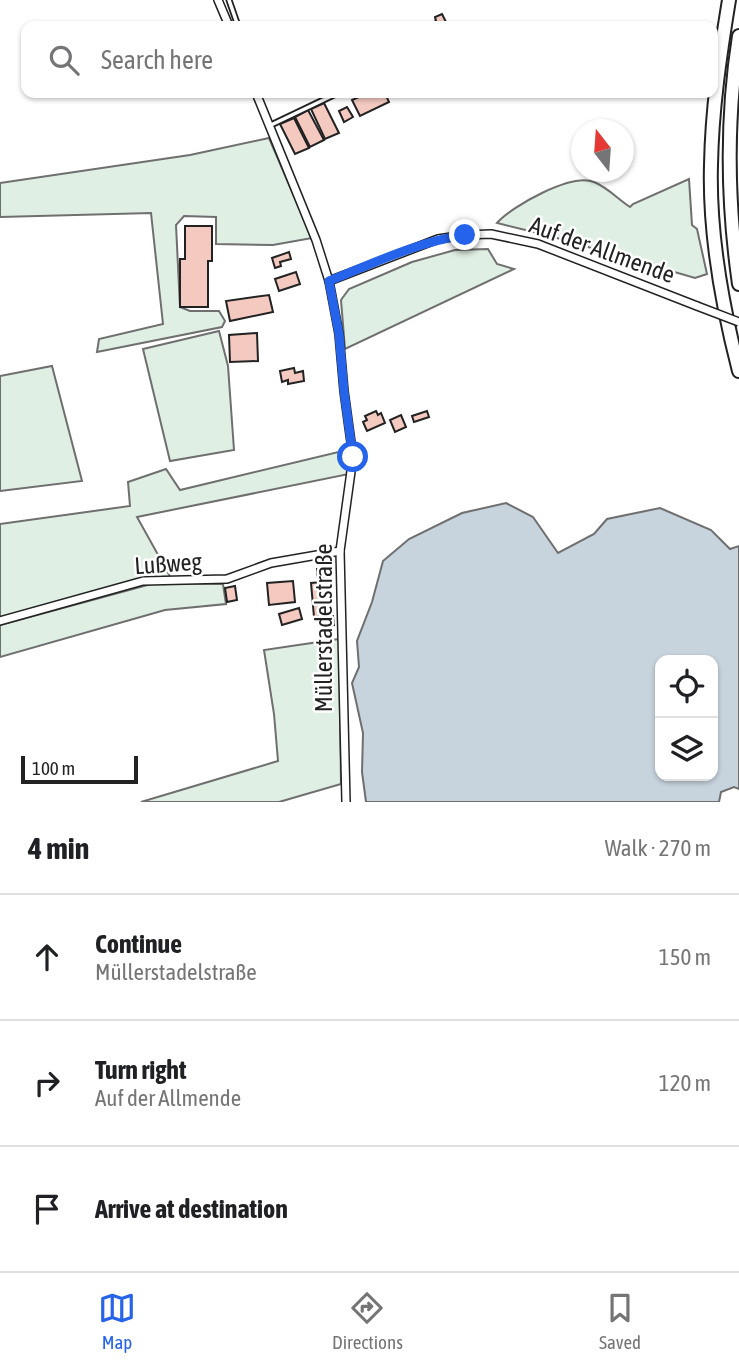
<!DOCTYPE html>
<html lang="en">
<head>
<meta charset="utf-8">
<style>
  :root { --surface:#fff; --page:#f6f6f6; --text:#202124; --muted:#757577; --line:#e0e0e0; --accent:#2563eb }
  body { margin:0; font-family:"Asap Condensed",sans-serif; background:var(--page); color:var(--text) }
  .controls { position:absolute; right:21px; bottom:21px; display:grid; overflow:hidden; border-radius:14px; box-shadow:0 2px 5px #0004 }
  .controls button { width:63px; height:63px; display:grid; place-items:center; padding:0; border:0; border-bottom:2px solid var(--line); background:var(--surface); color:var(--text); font:35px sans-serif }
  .compass { position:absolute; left:571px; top:119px; width:63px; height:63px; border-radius:50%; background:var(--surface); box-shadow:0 2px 5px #0004; rotate:343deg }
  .scale { position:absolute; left:21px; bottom:18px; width:117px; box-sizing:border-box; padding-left:7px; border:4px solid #222; border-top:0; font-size:19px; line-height:24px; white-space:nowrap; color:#222; -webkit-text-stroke:5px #fff; paint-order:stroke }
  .stop { position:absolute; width:21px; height:21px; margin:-16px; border:5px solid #2563eb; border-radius:50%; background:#fff }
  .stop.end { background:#2563eb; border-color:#fff; box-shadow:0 2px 7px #0008 }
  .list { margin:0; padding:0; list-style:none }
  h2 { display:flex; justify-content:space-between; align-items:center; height:91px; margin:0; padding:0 28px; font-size:30px }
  h2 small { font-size:23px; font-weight:400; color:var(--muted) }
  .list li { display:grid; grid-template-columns:46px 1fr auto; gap:21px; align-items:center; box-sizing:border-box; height:126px; padding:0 28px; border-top:2px solid var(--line) }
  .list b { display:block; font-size:26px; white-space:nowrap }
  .list p { margin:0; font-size:23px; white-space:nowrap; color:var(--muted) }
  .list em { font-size:23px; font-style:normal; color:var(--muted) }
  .icon { flex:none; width:38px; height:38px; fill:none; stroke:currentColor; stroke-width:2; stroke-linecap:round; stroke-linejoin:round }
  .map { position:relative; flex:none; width:739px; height:802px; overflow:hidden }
  .search { position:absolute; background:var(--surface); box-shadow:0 2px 5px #0004; left:21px; right:21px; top:21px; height:77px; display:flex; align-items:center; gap:18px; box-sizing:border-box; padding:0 24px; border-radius:14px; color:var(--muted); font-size:26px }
  .sheet { height:469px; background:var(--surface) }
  nav { display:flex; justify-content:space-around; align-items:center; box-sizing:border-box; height:98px; border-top:2px solid var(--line); background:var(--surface); font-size:19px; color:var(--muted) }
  nav a { display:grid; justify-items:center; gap:4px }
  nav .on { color:var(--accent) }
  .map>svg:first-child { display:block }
  .green { fill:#e0efe3; stroke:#6f6f6f; stroke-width:2 }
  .water { fill:#c7d3dd; stroke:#6f6f6f; stroke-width:2; fill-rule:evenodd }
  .building { fill:#f3c9c0; stroke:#222; stroke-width:2 }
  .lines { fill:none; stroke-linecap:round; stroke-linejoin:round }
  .service-casing { stroke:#222; stroke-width:7 }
  .minor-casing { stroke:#222; stroke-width:10 }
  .motorway-casing { stroke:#222; stroke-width:16 }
  .service { stroke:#fff; stroke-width:3.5 }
  .minor { stroke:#fff; stroke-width:7 }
  .motorway { stroke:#fff; stroke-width:12 }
  .minor-bridge-casing { stroke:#222; stroke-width:10; stroke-linecap:butt }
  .minor-bridge { stroke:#fff; stroke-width:7 }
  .route { stroke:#2563eb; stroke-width:9 }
  .labels { text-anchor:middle; stroke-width:5; stroke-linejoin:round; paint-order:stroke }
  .street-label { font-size:24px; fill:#222; stroke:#fff }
</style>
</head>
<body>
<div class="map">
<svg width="739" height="802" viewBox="0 0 739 802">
  <rect width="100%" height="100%" fill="#fff"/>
  <g class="green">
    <polygon points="269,138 312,238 273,245 216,244 216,217 184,216 176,225 180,307 190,311 219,311 225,321 222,327 97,352 99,339 163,324 151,213 0,217 0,183 190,155"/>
    <path d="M689,179L692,225L697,229L707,274L695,278L550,236L497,223C512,206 571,173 594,182C607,187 619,200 630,207L633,204Z"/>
    <polygon points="488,249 497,264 514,269 345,349 341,300 349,289 412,262 455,250"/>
    <polygon points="219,331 228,366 234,450 170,461 143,349"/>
    <polygon points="52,366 82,481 0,491 0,376"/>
    <polygon points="351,449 349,474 137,517 171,578 0,617 0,524 130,506 128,482 166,469 180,490"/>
    <polygon points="155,583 223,584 226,604 165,610 0,657 0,625"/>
    <polygon points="339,639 341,784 279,802 141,802 278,761 274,714 264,650"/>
  </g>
  <path class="water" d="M506,503L533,517L558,553L594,534L607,519L660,508L711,530L730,549L739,546V789L734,787L721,792L719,802H366L362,772L363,733L352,683L359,667L357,641L372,602L383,561L409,539L462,513ZM660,660H713V776H660Z"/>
  <g class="building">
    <polygon points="442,14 448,26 431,26 430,24 436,21 435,17"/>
    <polygon points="368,93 385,93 389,102 360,116 352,100"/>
    <polygon points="324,103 339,133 325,139 311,109"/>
    <polygon points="347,107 353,117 344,122 339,111"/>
    <polygon points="308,110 324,140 310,147 295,117"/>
    <polygon points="294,118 309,148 295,154 280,124"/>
    <polygon points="185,226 212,226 212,261 208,261 208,307 180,307 180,259 185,259"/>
    <polygon points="289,252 291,259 280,262 281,266 275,268 272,258"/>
    <polygon points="296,272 300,284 279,291 275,279"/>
    <polygon points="269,295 273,312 230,321 226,301"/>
    <polygon points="257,333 258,361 230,362 229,335"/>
    <polygon points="294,368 295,373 303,371 304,381 288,384 288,380 282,382 280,371"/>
    <polygon points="376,411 378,415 381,413 385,423 367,431 363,422 367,420 365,416"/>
    <polygon points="427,411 429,417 414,422 412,416"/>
    <polygon points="401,415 406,427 395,432 390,420"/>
    <polygon points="330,567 331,577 318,579 317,569"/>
    <polygon points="293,581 295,602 269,605 267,583"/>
    <polygon points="322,582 325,616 314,617 311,583"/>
    <polygon points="235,586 237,600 227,602 225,588"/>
    <polygon points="299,608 302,619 282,625 279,614"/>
    <polygon points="333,616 334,625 323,626 322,617"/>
  </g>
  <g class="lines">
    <defs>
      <g id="service">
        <polyline points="229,0 238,26"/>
        <polyline points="271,125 338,93"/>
      </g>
      <g id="minor">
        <polyline points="218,0 229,26"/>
        <polyline points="256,93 316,240 329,281 339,334 344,391 353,457 340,551 346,802"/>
        <polyline points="329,281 438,239 465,235 491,234 538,244 697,306"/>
        <polyline points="0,621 143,581 227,579 271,563 340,551"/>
      </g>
      <g id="motorway">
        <path d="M729,0C720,55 712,109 711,165C709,233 722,305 739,371"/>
        <path d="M739,36C726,119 727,201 739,284"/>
      </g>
    </defs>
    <use href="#service" class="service-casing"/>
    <use href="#minor" class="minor-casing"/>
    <use href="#motorway" class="motorway-casing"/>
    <use href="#service" class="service"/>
    <use href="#minor" class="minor"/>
    <use href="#motorway" class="motorway"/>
    <defs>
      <polyline id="minor-bridge" points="697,306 739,322"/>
    </defs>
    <use href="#minor-bridge" class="minor-bridge-casing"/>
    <use href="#minor-bridge" class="minor-bridge"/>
  </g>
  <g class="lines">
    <path class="route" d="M353,457L344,391L339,334L329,281C374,263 417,242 465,235"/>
  </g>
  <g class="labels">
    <g class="street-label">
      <text transform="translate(602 250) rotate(20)" y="8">Auf der Allmende</text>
      <text transform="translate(168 564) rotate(-4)" y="8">Lußweg</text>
      <text transform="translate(324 628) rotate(-90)" y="8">Müllerstadelstraße</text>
    </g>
  </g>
</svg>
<div class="controls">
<button><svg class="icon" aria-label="locate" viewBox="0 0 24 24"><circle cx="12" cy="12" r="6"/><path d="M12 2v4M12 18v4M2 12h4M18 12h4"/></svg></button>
<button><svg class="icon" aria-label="layers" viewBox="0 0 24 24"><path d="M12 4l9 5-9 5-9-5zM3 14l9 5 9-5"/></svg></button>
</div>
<svg class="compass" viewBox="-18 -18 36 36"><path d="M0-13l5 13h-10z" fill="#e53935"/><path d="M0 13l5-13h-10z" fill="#757577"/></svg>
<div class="scale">100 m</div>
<div class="stop" style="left:353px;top:457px"></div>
<div class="stop end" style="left:465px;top:235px"></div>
<div class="search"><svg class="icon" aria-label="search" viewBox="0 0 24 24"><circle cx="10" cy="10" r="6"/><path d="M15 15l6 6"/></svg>Search here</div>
</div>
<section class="sheet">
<h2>4 min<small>Walk · 270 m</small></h2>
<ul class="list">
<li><svg class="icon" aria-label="ahead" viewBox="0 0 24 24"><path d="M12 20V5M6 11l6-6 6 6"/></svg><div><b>Continue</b><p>Müllerstadelstraße</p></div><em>150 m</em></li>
<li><svg class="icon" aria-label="right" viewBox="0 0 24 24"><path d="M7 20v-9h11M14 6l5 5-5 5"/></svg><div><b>Turn right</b><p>Auf der Allmende</p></div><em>120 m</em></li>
<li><svg class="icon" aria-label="arrive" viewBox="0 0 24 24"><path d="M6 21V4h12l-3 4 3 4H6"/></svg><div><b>Arrive at destination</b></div></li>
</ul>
</section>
<nav>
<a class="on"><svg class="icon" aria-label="map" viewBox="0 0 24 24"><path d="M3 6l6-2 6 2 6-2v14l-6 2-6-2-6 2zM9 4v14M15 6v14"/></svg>Map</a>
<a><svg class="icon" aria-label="directions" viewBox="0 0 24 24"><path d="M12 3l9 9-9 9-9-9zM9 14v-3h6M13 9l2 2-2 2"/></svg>Directions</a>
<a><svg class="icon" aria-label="saved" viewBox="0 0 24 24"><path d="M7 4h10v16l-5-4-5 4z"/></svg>Saved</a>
</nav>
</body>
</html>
